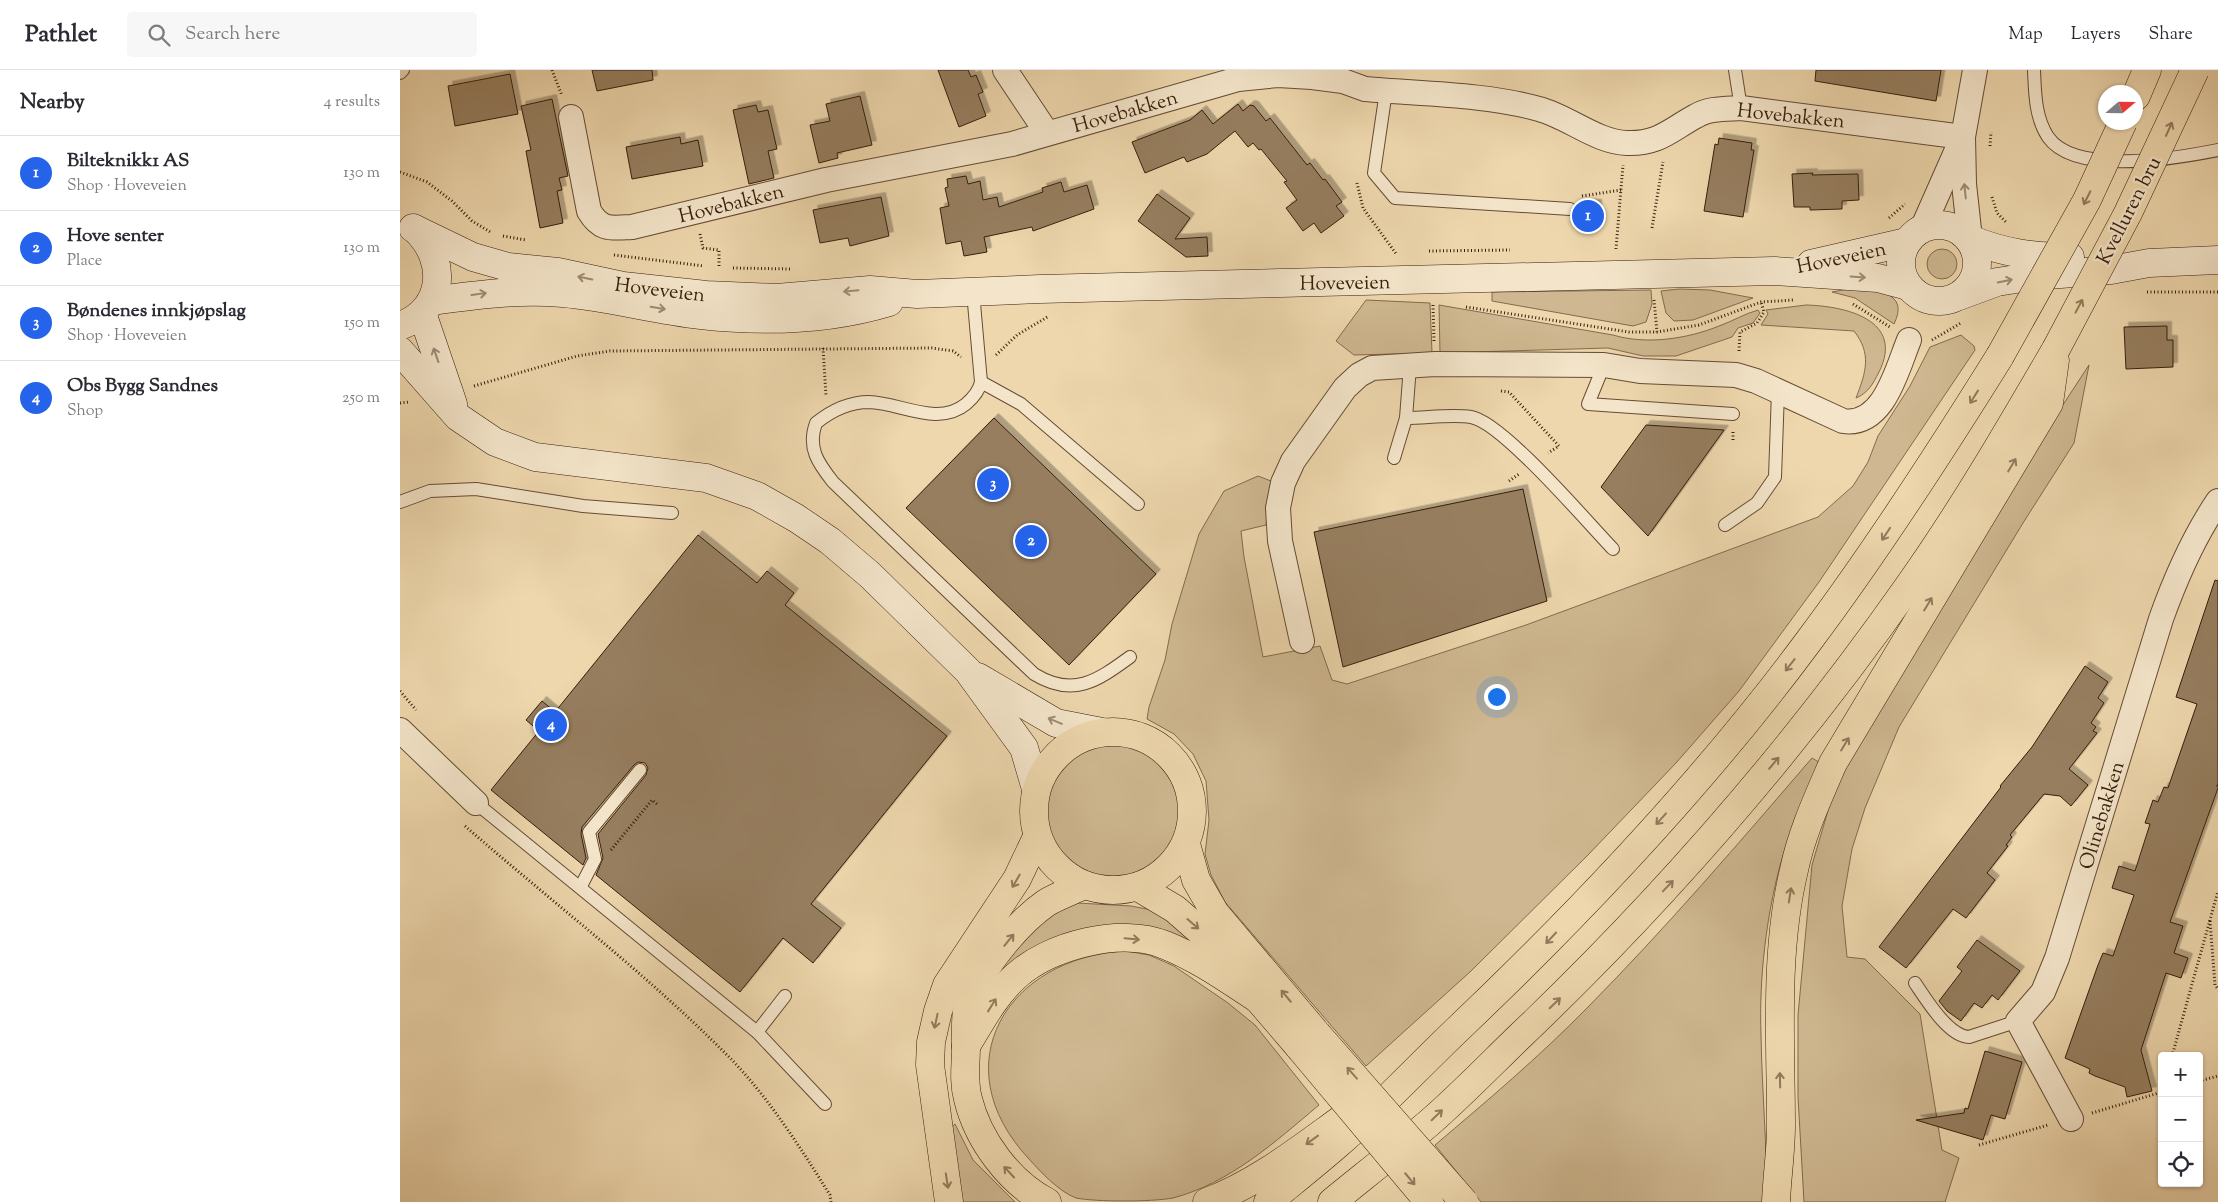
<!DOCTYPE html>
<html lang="en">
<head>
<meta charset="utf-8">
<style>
  :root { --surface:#fff; --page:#f7f7f7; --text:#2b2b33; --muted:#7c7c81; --line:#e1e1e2; --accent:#2563eb }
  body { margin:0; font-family:"Sorts Mill Goudy",serif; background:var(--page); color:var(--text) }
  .controls { position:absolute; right:15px; bottom:15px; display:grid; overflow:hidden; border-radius:5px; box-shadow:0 1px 4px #0004 }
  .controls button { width:45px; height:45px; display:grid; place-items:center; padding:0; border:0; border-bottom:1px solid var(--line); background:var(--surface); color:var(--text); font:25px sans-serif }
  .compass { position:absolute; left:1698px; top:15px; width:45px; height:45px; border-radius:50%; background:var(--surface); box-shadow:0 1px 4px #0004; rotate:70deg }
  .you { position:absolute; left:1096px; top:626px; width:18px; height:18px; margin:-12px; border:4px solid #fff; border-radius:50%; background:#1a73e8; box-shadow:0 0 0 8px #1a73e833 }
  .badge { display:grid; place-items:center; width:32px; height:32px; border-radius:50%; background:var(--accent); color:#fff; font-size:16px; font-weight:700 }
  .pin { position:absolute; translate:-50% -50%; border:2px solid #fff; box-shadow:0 1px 5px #0006 }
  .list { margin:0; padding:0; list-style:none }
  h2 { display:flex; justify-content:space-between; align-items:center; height:65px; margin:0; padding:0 20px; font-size:21px }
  h2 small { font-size:16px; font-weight:400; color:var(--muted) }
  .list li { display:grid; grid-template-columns:32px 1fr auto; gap:15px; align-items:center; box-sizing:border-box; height:75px; padding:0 20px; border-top:1px solid var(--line) }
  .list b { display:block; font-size:19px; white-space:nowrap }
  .list p { margin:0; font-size:16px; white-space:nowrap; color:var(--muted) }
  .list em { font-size:16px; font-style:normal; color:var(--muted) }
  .icon { flex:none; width:28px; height:28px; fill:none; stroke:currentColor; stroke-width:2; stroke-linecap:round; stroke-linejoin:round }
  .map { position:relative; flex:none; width:1818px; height:1132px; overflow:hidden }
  header { display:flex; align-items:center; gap:30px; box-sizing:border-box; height:70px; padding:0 25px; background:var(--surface); border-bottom:1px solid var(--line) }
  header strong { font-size:24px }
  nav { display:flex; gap:28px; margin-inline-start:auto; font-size:18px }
  .search { width:350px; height:45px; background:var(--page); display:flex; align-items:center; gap:12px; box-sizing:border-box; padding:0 18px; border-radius:5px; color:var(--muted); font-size:19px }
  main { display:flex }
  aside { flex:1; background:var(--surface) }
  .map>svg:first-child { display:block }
  .green { fill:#cfb891; stroke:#826b4e }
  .building { fill:#967e5f; stroke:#361e0b; filter:url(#shadow) }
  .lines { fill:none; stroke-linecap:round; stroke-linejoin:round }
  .service-casing { stroke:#644c34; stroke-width:14 }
  .minor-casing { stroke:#644c34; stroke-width:26 }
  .secondary-casing { stroke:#361e0b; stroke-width:29 }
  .primary-casing { stroke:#361e0b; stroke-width:29 }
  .trunk-casing { stroke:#361e0b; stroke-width:29 }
  .motorway-casing { stroke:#361e0b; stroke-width:29 }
  .path { stroke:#361e0b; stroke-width:3; stroke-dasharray:1 2.5; stroke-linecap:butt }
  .service { stroke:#f4e5ca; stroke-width:12 }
  .minor { stroke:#f4e5ca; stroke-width:24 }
  .secondary { stroke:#f4e5ca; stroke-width:28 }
  .primary { stroke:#eed7ad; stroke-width:28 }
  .trunk { stroke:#eed7ad; stroke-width:28 }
  .motorway { stroke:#eed7ad; stroke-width:28 }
  .primary-bridge-casing { stroke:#361e0b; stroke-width:29; stroke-linecap:butt }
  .motorway-bridge-casing { stroke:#361e0b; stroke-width:29; stroke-linecap:butt }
  .primary-bridge { stroke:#eed7ad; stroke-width:28 }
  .motorway-bridge { stroke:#eed7ad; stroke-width:28 }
  .oneway { stroke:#927a5c }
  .oneway2 { stroke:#9e8b74 }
  .labels { text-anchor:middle; stroke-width:4.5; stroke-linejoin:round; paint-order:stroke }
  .street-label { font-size:20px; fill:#361e0b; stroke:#f4e5ca }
</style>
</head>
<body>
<header>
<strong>Pathlet</strong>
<div class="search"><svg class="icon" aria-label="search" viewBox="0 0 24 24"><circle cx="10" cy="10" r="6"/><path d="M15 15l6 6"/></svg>Search here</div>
<nav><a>Map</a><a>Layers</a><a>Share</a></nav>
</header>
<main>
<aside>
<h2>Nearby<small>4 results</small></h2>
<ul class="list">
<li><span class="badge">1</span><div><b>Bilteknikk1 AS</b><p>Shop · Hoveveien</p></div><em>130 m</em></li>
<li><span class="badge">2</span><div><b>Hove senter</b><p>Place</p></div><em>130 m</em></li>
<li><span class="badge">3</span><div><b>Bøndenes innkjøpslag</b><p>Shop · Hoveveien</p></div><em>150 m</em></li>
<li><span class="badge">4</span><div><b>Obs Bygg Sandnes</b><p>Shop</p></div><em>250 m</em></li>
</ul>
</aside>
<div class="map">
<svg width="1818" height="1132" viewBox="0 0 1818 1132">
  <defs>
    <filter id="shadow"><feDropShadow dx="4.5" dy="-4.5" stdDeviation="0" flood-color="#0004"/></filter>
  </defs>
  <rect width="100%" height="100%" fill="#eed7ad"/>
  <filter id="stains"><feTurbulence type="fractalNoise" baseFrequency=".004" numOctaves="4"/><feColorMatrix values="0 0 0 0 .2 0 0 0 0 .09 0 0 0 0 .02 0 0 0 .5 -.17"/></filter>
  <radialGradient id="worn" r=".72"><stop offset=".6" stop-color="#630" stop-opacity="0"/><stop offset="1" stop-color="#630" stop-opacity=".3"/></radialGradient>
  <g class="green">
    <circle cx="1542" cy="194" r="15"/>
    <path d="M1454,218C1476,220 1510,222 1494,254L1455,228L1432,222Z"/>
    <polygon points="1279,219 1310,220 1353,228 1293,250 1274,251 1266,243 1261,221"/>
    <polygon points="1251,220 1252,234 1246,252 1233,256 1092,231 1092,222"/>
    <polygon points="966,230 1030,233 1032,283 954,285 936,271"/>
    <path d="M1039,235L1213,265C1246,275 1287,269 1319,256C1333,251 1344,244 1358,240L1360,243L1353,253L1338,258L1332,267L1276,286H1243L1208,278L1040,283Z"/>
    <path d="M1406,235C1446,236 1505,250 1479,302C1473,314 1468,323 1456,328C1466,302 1472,284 1454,261L1361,255L1368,244L1366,240Z"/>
    <polygon points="1561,265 1574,276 1575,280 1419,512 1339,621 1276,693 1188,785 1071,901 966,996 825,832 811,805 805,784 809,750 806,711 793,684 774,664 747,649 749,637 765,590 772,554 799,464 824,421 858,406 871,411 866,455 841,461 844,487 863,587 920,576 932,610 947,614 1126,555 1418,447 1453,416 1468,392 1478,366 1510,316 1530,277"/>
    <polygon points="1689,295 1674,373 1623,453 1499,657 1465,738 1452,779 1442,836 1447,887 1465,889 1520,944 1542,1080 1559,1088 1545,1132 1404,1132 1398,1027 1398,945 1412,795 1432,727 1454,680 1653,350"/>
    <circle cx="713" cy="739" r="68"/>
    <path d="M1412,688L1422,694C1408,726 1391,758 1381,792C1366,847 1359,908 1361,965C1362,1021 1367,1076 1367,1132H1081L1035,1075C1087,1031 1139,987 1187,938C1266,858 1339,773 1412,688Z"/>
    <path d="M677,833L731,836L763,842L807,877C760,865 710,846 663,865C641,874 612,897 591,910L644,847Z"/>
    <path d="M726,881L749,885L774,896L828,933L855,955L919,1035C875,1072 830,1113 773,1128C751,1132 697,1132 676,1128C658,1121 642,1103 629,1089C541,995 607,887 726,881Z"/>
    <polygon points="555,1054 573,1090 615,1132 559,1132 550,1059"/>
  </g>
  <g class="building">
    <polygon points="192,0 252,0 253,10 197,21"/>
    <polygon points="538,0 568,0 571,7 576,5 583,22 578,24 586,46 559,57"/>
    <polygon points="1416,0 1541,0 1536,31 1415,11"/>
    <polygon points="110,4 118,44 55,56 48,16"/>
    <polygon points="460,26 472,75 437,83 438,88 419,93 410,55 430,51 426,34"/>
    <polygon points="152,29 168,106 159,108 162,120 157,121 163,153 140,158 126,81 131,80 121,36"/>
    <polygon points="838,34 843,41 850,35 854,36 866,51 870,48 907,95 910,93 923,110 925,109 942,132 936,136 944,146 921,163 914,153 903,161 886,138 897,130 884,112 887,111 861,79 859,80 853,73 848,77 835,61 807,84 787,92 784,87 745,103 732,72 790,50 802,40 813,54"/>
    <polygon points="356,35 358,42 368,40 377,79 368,81 374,108 349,114 333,40"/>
    <polygon points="280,67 281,74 298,70 303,96 232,109 226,77"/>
    <polygon points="1319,68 1352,73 1351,80 1354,80 1343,147 1304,141 1315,74 1318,75"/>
    <polygon points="1413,103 1412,105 1458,104 1459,130 1442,131 1442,139 1410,140 1410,137 1394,137 1392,104"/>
    <polygon points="566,106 568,114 580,111 583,130 597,127 599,137 643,122 642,118 661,112 664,122 687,115 694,139 633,161 632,157 584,167 587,182 564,186 561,171 546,174 540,138 549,136 545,118 548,117 547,109"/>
    <polygon points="757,124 790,148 775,169 807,167 808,186 786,187 738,151"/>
    <polygon points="481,127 489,166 450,176 448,168 420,173 413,140"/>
    <rect x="1178" y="134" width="19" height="23"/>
    <polygon points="1767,256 1767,270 1773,270 1773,297 1726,299 1724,257"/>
    <polygon points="594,348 756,504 669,595 506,438"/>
    <polygon points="1246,355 1324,360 1248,466 1201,417"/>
    <polygon points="1123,419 1147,531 943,597 914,462"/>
    <polygon points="298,465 357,513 367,501 394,523 385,535 547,666 411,834 441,858 413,893 383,868 340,922 196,805 203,788 198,764 246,705 248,698 245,693 238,692 234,695 182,757 181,764 186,788 183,795 91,720 139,661 126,650 142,631 155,642"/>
    <polygon points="1815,510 1818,511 1818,718 1770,852 1783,856 1774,883 1788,888 1781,908 1766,903 1741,980 1752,1021 1727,1027 1725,1017 1695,1006 1689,1003 1690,999 1665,988 1698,895 1703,883 1713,886 1734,825 1712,818 1719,796 1735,801 1750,754 1745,753 1753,730 1758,732 1764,717 1768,718 1797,634 1776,627"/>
    <polygon points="1685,596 1708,612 1698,628 1704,633 1691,653 1696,657 1693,661 1697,663 1669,699 1688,715 1671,736 1660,726 1644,724 1610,765 1612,767 1606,775 1608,776 1587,803 1595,810 1566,848 1553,839 1506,898 1479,877 1601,717 1600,716 1632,677"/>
    <polygon points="1577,870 1620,901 1598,930 1592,925 1582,938 1574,933 1561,951 1547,941 1539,931 1562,901 1557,897"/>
    <polygon points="1585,981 1622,992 1605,1049 1591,1045 1583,1070 1516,1050 1564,1043 1565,1038 1568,1039"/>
  </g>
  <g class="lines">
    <defs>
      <g id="service">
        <polyline points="1335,0 1341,38"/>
        <path d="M1634,0C1635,23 1635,47 1648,67C1675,106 1778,88 1818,80"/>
        <polyline points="0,3 3,0"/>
        <polyline points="986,21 974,103 995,128 1170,139"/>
        <path d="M573,222L581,312C579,321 573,328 566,334C538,357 501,333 469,332C449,332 431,341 416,353C407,378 418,393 433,412L634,604C673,628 697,611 730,587"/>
        <polyline points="1204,295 1188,334 1333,344"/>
        <polyline points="581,312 621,334 738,434"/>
        <path d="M1006,348C1026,348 1051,344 1071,347C1102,352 1187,452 1213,479"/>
        <polyline points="994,388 1006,348 1010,296"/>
        <polyline points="0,432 30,421 76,419 183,436 272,443"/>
        <polyline points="1325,455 1357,433 1375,407 1378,321"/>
        <polyline points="76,733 357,962 425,1034"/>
        <polyline points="181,816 195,789 189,762 240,700"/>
        <path d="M1515,913C1526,929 1548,966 1569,967L1618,951"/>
        <polyline points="357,962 385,926"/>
      </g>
      <g id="minor">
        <polyline points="605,0 647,63"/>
        <path d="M171,47L189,141C201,161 211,158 232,157L426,110L612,74L838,9L878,5L912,7L943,11L965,19C1020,24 1086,24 1139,39C1169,47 1196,72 1227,73C1259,74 1270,60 1296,46C1309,38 1326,39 1341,38L1563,67"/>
        <polyline points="1522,159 1560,73"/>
        <polyline points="1570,169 1564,114 1563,67 1575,0"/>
        <path d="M902,571L880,471L878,438L883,413L893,391L945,318L959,305L972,298L1035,294L1204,295L1240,301L1336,305L1356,311L1443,351C1484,357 1497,299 1509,270"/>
        <polyline points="0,660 76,733"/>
        <path d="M1671,1049L1618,951L1643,922L1657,888L1761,549C1776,507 1793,468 1818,431"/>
      </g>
      <g id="secondary">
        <circle cx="1539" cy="193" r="38"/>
        <polyline points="13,158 73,187 108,197 158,202 223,216 306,225 377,228 470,220 517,224 640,219 1374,201 1478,208 1508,216"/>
        <path d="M1570,169C1603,183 1634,187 1670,187"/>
        <polyline points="1411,194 1507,172"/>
        <polyline points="1559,226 1597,212 1635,206 1711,200 1749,193 1818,190"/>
        <path d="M31,231C75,225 118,219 163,223C209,227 255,240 301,245C363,252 429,250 489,232"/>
        <polyline points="22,243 53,334"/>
        <path d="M0,256C45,239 48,190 15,159"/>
        <polyline points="0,281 58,347 95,372 135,387 306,408 357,426 396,448 430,471 470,505 568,601 624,678 636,719"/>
        <polyline points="578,607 656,653 702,662"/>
      </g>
      <g id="primary">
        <circle cx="713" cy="741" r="79"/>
        <polyline points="786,774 796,810 815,843 917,964"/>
        <polyline points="738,817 775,839 799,860 900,978"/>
      </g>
      <polyline id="trunk" points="549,1132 530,995 531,972 538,941 547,915 617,809 637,767"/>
      <g id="motorway">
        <polyline points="1736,26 1747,0"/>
        <path d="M566,976C581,952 594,926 615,907C649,875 721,857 765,875C800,889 830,911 861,931"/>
        <path d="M647,1132C609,1112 578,1070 568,1029C563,1011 566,994 566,976C566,953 564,938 575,917C589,888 620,851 646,833C657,826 672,821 684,815"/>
        <path d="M807,1132C856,1114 900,1079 943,1048"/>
        <path d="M868,1132C891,1113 915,1094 938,1074C980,1038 1019,996 1060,957C1185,838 1305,711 1408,572C1477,480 1539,384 1600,286"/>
        <path d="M932,1132C964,1106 997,1080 1029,1053C1060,1026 1089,996 1119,967C1264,829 1395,678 1510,514C1563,439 1610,358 1656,279"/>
        <path d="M1376,1132C1377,1107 1381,1081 1381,1056C1381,971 1374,884 1394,800C1402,762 1418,728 1433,693L1649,333L1655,290"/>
      </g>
    </defs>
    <use href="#service" class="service-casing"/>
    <use href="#minor" class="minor-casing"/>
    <use href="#secondary" class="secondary-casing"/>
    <use href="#primary" class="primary-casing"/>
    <use href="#trunk" class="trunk-casing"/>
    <use href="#motorway" class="motorway-casing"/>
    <g class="path">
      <polyline points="152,0 162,26"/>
      <polyline points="1590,76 1591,62"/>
      <polyline points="0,102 27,112 52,131 72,151 92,163"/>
      <polyline points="957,113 963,138 997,185"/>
      <polyline points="1182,126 1221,120"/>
      <polyline points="1592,127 1597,143 1607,153"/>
      <polyline points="1489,148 1505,134"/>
      <polyline points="1252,158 1263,92"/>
      <polyline points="300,164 303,178 319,180 319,198"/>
      <polyline points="103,166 126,170"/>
      <polyline points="1216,179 1223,95"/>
      <polyline points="1029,181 1110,180"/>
      <polyline points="214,185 304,196"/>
      <polyline points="333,198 392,199"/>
      <polyline points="1747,222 1818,222"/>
      <polyline points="1254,230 1257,262"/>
      <polyline points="1453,234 1490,257"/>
      <polyline points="1033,235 1034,271"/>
      <polyline points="1066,237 1229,262 1257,262 1299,255 1361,232 1393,230"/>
      <polyline points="1532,270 1561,253"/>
      <polyline points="423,278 426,326"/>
      <polyline points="1339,281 1340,262 1357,253 1364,242 1361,232"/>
      <polyline points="596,285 617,265 649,246"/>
      <polyline points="74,316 177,286 210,281 532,278 553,281 561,287"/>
      <polyline points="1101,321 1109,322 1159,376 1148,383"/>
      <polyline points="0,333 9,332"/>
      <polyline points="1333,370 1333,362"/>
      <polyline points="1109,411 1119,404"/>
      <polyline points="0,621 16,640"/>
      <polyline points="1817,715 1818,716"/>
      <path d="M65,756C153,833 247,904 330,988C369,1028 400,1077 430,1125L431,1132"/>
      <polyline points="211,780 252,730 257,734"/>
      <polyline points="1810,851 1815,915 1818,919"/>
      <polyline points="1772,986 1818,821"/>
      <polyline points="1799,1011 1818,1006"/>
      <polyline points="1692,1043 1762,1022"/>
      <polyline points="1579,1075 1648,1055"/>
    </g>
    <use href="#service" class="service"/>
    <use href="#minor" class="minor"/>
    <use href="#secondary" class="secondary"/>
    <use href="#primary" class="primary"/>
    <use href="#trunk" class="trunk"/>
    <use href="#motorway" class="motorway"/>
    <defs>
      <g id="primary-bridge">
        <polyline points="917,964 1064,1132"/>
        <polyline points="900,978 1029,1132"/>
      </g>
      <g id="motorway-bridge">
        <polyline points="1656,279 1728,143 1795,0"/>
        <polyline points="1600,286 1687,130 1723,52"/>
      </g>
    </defs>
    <use href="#primary-bridge" class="primary-bridge-casing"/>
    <use href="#motorway-bridge" class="motorway-bridge-casing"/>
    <use href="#primary-bridge" class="primary-bridge"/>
    <use href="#motorway-bridge" class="motorway-bridge"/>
  </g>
  <defs><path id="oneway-shaft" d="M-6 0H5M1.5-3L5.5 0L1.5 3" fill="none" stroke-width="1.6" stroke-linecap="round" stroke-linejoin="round" transform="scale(1.25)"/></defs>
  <g class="oneway">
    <use href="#oneway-shaft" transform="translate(1769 59) rotate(-66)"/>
    <use href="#oneway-shaft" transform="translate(1687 128) rotate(117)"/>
    <use href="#oneway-shaft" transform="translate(1679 236) rotate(-62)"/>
    <use href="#oneway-shaft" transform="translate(1574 327) rotate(122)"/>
    <use href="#oneway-shaft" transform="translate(1612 395) rotate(-59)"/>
    <use href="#oneway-shaft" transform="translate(1486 464) rotate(124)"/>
    <use href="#oneway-shaft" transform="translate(1528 534) rotate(-59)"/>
    <use href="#oneway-shaft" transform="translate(1390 595) rotate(128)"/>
    <use href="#oneway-shaft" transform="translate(1445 674) rotate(-59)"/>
    <use href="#oneway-shaft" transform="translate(1374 693) rotate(-50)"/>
    <use href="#oneway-shaft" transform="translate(1261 749) rotate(132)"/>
    <use href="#oneway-shaft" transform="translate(616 811) rotate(120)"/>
    <use href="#oneway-shaft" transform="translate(1268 816) rotate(-46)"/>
    <use href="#oneway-shaft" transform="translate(1390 825) rotate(-81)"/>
    <use href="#oneway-shaft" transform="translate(793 854) rotate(41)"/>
    <use href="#oneway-shaft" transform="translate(1151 868) rotate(133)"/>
    <use href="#oneway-shaft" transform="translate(732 869) rotate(5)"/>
    <use href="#oneway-shaft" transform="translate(609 870) rotate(-51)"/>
    <use href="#oneway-shaft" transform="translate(886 926) rotate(-130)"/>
    <use href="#oneway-shaft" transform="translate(1155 933) rotate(-44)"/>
    <use href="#oneway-shaft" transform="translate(592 935) rotate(-58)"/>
    <use href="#oneway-shaft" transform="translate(536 951) rotate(102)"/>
    <use href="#oneway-shaft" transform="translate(952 1003) rotate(-131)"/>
    <use href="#oneway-shaft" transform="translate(1380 1010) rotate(-91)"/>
    <use href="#oneway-shaft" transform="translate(1037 1045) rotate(-44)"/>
    <use href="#oneway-shaft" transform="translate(912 1070) rotate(144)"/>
    <use href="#oneway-shaft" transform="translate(609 1102) rotate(-133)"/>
    <use href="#oneway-shaft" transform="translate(1010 1109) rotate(50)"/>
    <use href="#oneway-shaft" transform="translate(547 1111) rotate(81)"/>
  </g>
  <g class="oneway2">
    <use href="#oneway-shaft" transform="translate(1565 121) rotate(-96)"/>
    <use href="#oneway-shaft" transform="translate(1458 207) rotate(4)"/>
    <use href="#oneway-shaft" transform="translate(185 208) rotate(-168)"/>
    <use href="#oneway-shaft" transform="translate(1605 211) rotate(-11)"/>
    <use href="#oneway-shaft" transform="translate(451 221) rotate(175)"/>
    <use href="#oneway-shaft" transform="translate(79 224) rotate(-8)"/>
    <use href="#oneway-shaft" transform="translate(258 238) rotate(9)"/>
    <use href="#oneway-shaft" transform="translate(36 285) rotate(-109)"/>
    <use href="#oneway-shaft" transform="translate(655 651) rotate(-157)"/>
  </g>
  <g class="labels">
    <g class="street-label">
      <text transform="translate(725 41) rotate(-16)" y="7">Hovebakken</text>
      <text transform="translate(1391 45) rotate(6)" y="7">Hovebakken</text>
      <text transform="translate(331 133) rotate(-14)" y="7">Hovebakken</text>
      <text transform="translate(1728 140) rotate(-63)" y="7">Kvelluren bru</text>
      <text transform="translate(1441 187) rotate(-12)" y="7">Hoveveien</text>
      <text transform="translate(945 212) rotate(-1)" y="7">Hoveveien</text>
      <text transform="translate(260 219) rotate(7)" y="7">Hoveveien</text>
      <text transform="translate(1701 745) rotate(-73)" y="7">Olinebakken</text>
    </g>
  </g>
  <rect width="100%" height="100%" filter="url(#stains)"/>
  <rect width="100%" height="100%" fill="url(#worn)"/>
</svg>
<div class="controls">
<button>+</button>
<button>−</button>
<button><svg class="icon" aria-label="locate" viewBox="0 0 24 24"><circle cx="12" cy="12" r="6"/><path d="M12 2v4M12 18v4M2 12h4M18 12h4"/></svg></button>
</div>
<svg class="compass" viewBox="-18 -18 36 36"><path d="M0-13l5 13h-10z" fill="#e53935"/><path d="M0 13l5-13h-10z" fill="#7c7c81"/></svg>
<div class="you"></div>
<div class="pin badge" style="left:1188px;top:146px">1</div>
<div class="pin badge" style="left:631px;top:471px">2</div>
<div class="pin badge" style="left:593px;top:414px">3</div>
<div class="pin badge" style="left:151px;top:655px">4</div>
</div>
</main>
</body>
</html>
